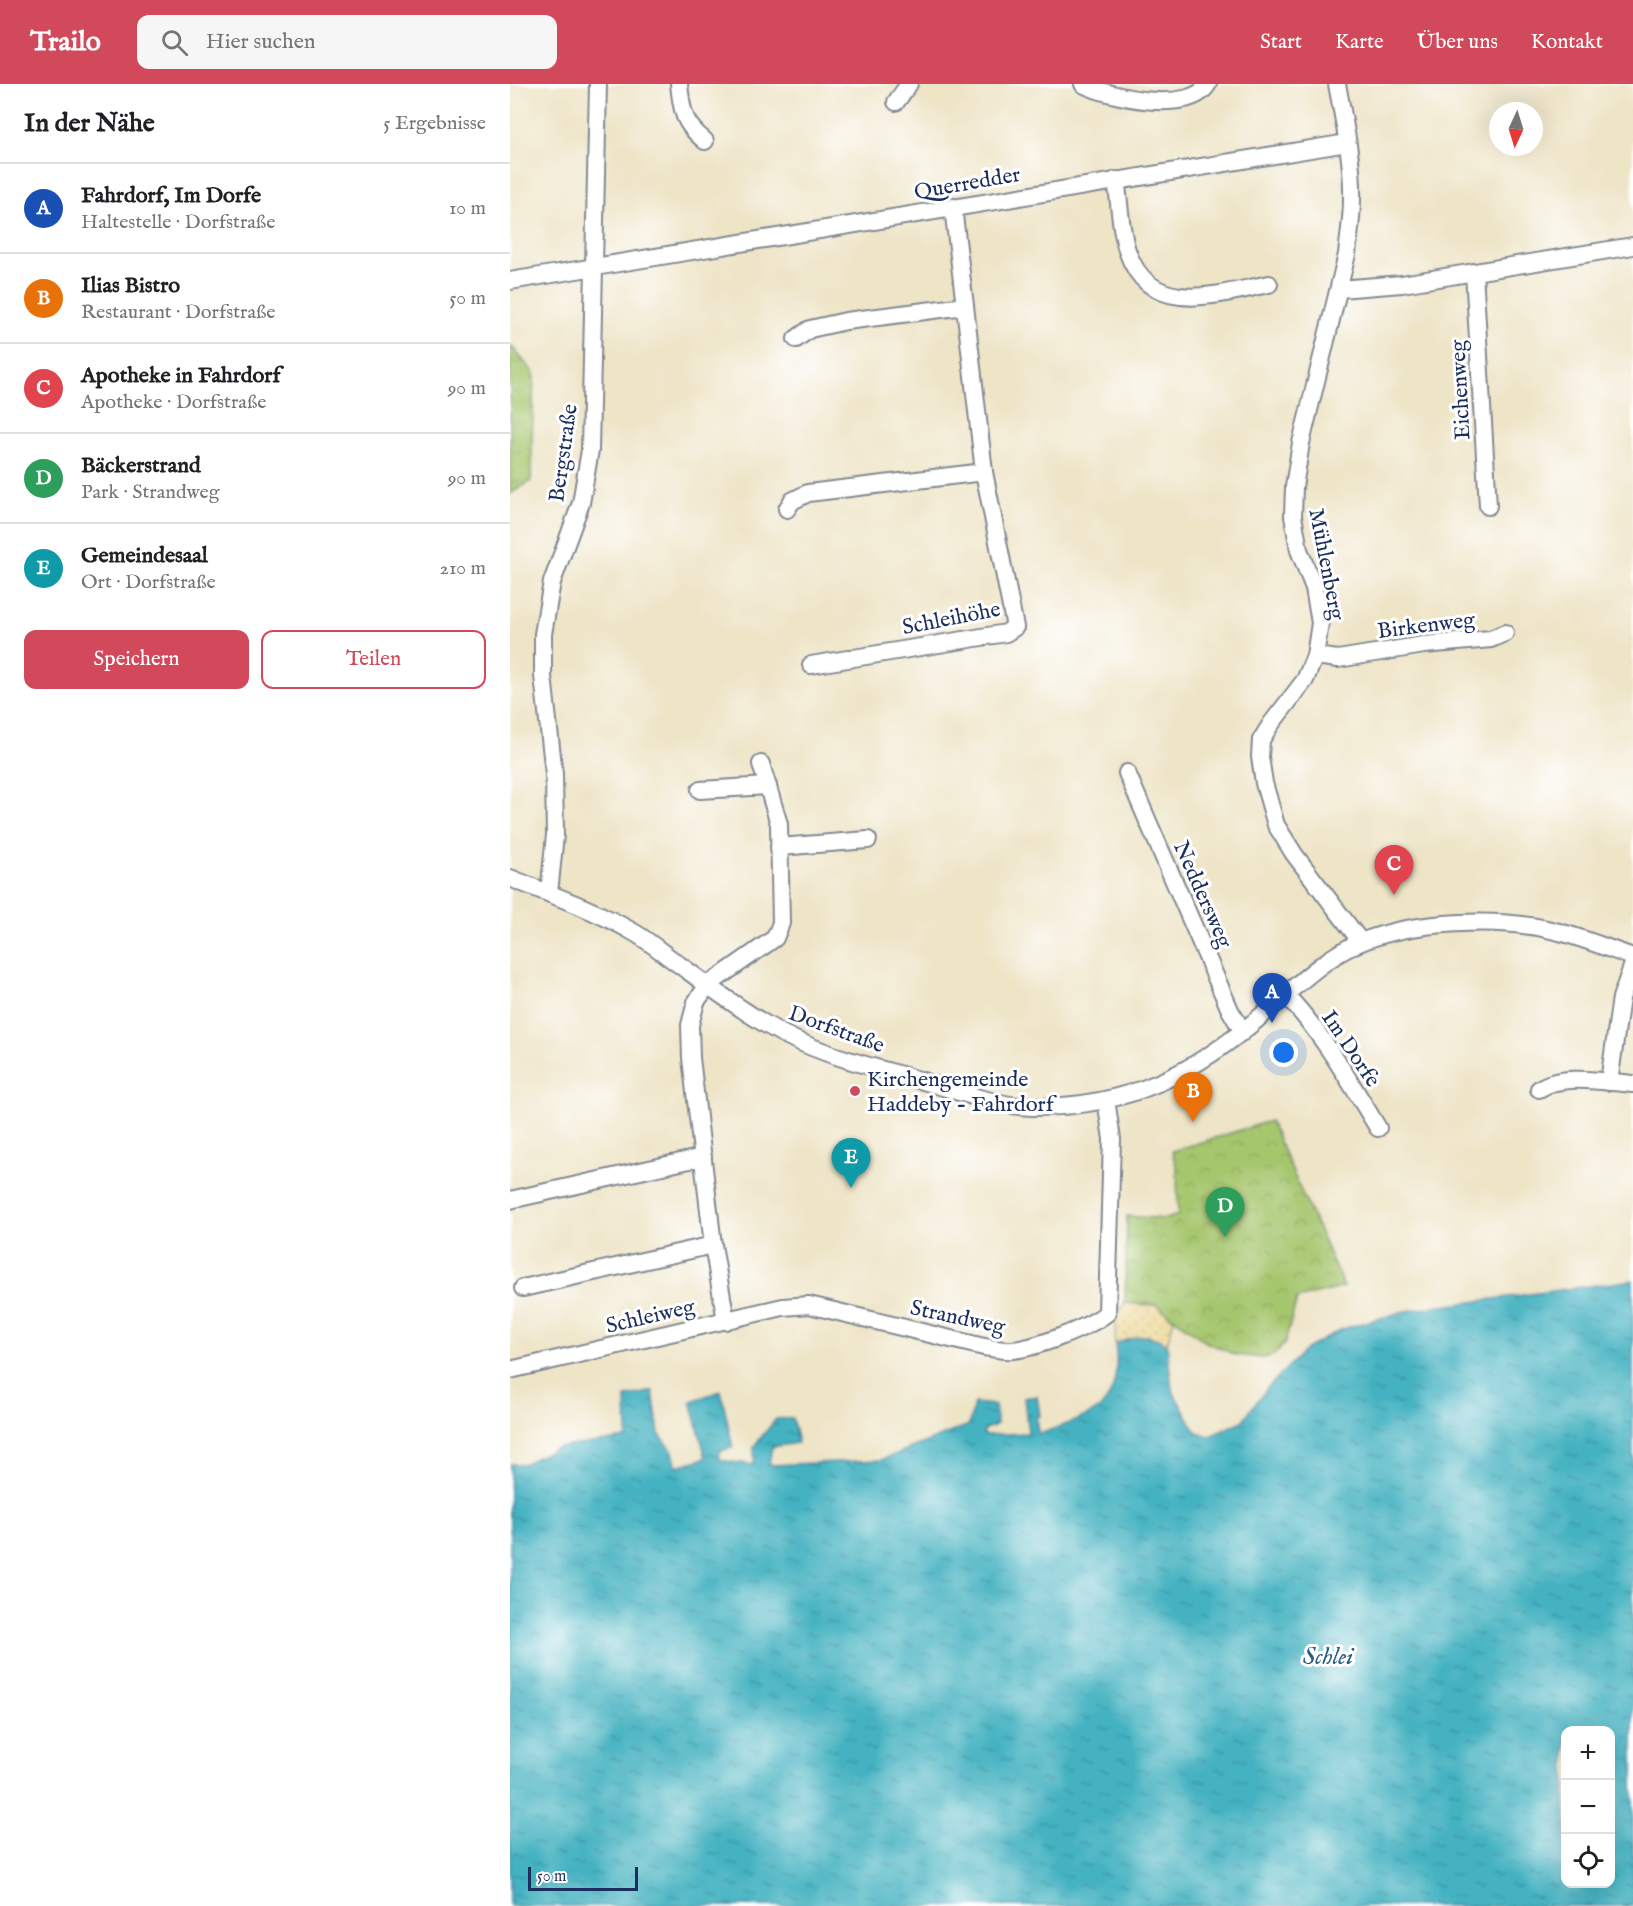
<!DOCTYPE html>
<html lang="de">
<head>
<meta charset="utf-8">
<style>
  :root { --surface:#fff; --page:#f6f6f6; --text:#202124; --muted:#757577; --line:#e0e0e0; --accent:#d1495b }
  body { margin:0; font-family:"IM FELL English",serif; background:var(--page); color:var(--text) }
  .controls { position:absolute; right:18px; bottom:18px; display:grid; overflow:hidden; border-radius:12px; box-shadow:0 6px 24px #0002 }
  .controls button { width:54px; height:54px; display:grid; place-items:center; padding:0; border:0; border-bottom:2px solid var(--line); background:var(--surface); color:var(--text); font:30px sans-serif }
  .compass { position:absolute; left:979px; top:18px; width:54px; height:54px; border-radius:50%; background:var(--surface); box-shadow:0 6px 24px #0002; rotate:184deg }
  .scale { position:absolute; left:18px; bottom:15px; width:110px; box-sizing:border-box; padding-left:6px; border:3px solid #1b2f5e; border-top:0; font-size:16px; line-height:21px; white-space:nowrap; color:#1b2f5e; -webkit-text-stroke:4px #fff; paint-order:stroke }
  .you { position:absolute; left:774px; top:969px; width:21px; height:21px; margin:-15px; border:4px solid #fff; border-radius:50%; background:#1a73e8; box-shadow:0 0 0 9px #1a73e833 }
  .badge { display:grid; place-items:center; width:39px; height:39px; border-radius:50%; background:var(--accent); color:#fff; font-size:20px; font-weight:700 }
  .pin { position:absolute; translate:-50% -50px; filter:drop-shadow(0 2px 3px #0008) }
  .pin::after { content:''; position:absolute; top:32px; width:21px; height:18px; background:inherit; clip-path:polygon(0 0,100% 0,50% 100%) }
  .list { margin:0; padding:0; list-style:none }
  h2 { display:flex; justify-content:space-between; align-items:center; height:78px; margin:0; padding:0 24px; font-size:26px }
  h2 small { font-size:20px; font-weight:400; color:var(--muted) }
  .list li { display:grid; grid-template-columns:39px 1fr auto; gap:18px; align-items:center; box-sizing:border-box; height:90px; padding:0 24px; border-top:2px solid var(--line) }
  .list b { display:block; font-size:22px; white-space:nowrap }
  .list p { margin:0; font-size:20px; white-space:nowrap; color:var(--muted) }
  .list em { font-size:20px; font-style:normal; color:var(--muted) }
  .actions { display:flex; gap:12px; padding:18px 24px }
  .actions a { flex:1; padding:14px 0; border:2px solid var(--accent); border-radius:12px; text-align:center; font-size:21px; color:var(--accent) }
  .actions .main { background:var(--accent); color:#fff }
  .icon { flex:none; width:33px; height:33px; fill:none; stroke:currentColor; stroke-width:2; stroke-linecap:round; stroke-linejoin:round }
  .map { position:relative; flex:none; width:1123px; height:1822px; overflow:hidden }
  header { display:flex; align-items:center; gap:36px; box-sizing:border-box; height:84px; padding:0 30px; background:var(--accent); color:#fff }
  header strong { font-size:28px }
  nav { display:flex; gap:33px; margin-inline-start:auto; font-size:21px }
  .search { width:420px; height:54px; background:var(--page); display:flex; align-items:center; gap:15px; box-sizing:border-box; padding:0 21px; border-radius:12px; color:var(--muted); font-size:22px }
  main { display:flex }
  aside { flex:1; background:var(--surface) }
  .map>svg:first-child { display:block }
  .grass { fill:url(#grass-tufts); stroke:#607a66; stroke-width:1.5 }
  .sand { fill:url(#sand-dots); stroke:#84847e; stroke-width:1.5 }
  .park { fill:url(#park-crowns); stroke:#607a66; stroke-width:1.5 }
  .water { fill:url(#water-ripples); stroke:#307090; stroke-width:1.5; fill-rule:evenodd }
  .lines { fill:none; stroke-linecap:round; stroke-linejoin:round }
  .minor-casing { stroke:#848a92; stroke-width:20 }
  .minor { stroke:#fff; stroke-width:16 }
  .poi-dot { fill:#d1495b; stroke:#fff; stroke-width:2 }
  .labels { text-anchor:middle; stroke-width:6; stroke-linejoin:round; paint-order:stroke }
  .street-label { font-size:22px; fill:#1b2f5e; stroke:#fff }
  .poi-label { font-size:22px; fill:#1b2f5e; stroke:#fff; text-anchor:start }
  .water-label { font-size:24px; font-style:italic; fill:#295d81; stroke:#fff }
</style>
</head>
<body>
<header>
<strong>Trailo</strong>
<div class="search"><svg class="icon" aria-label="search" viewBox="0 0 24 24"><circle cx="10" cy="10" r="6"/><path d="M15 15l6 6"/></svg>Hier suchen</div>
<nav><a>Start</a><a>Karte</a><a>Über uns</a><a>Kontakt</a></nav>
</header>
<main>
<aside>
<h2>In der Nähe<small>5 Ergebnisse</small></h2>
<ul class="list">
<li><span class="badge" style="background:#1a4fb4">A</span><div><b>Fahrdorf, Im Dorfe</b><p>Haltestelle · Dorfstraße</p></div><em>10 m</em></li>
<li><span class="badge" style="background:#e8710a">B</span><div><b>Ilias Bistro</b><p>Restaurant · Dorfstraße</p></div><em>50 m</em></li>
<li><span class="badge" style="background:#e0444e">C</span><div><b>Apotheke in Fahrdorf</b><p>Apotheke · Dorfstraße</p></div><em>90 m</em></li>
<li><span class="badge" style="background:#2e9e5b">D</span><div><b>Bäckerstrand</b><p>Park · Strandweg</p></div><em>90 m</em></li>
<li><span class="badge" style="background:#0f9aa8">E</span><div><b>Gemeindesaal</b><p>Ort · Dorfstraße</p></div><em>210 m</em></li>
</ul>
<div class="actions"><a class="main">Speichern</a><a>Teilen</a></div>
</aside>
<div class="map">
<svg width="1123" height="1822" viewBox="0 0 1123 1822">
  <defs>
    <pattern id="grass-tufts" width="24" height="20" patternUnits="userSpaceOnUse" patternTransform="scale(1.5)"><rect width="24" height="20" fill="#a6c66d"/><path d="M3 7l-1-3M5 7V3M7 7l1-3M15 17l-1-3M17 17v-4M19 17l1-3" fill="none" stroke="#8eaa61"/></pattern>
    <pattern id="sand-dots" width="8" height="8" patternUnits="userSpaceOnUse" patternTransform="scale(1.5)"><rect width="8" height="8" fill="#eeda9e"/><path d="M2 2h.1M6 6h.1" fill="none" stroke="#ccbb8a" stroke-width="1.8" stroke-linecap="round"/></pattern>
    <pattern id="park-crowns" width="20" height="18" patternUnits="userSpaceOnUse" patternTransform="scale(1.5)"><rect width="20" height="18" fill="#a6c66d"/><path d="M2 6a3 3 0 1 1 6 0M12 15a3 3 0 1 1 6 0" fill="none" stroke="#8eaa61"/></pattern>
    <pattern id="water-ripples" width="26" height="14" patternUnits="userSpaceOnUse" patternTransform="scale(1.5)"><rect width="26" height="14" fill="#44b2c1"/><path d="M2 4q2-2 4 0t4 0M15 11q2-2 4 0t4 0" fill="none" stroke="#3891a0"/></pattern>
  </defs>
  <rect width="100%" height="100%" fill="#fff"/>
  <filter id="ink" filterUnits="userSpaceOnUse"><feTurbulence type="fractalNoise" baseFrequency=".0167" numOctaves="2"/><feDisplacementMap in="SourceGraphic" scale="12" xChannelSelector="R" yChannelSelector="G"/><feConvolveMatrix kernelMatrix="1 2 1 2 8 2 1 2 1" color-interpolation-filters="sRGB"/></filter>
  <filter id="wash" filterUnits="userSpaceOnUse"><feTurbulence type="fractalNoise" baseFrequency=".008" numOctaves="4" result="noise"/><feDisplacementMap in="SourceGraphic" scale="24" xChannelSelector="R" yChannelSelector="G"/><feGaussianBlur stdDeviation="1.35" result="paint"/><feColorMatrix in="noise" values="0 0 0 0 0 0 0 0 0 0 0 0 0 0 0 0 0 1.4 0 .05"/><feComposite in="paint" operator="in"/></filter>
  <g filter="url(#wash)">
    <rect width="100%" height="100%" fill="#eee4c6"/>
    <polygon class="grass" points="2,263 24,289 21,397 0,410 0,264"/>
    <path class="sand" d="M615,1219L647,1221L664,1235L657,1260C636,1247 628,1253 605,1260L606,1234Z"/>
    <polygon class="park" points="760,1037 834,1203 787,1215 775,1259 764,1271 754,1274 726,1271 696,1258 647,1221 615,1219 617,1132 657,1135 668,1131 667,1085 662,1067"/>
    <path class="water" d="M1123,1196V1822H0V1380H13L46,1364L117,1354L116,1313L143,1307L149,1350L162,1366L167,1382L196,1374L181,1317L211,1307L223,1364L209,1367L210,1376L244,1381V1362L266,1335L282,1334L288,1359L262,1363L259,1381L371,1376L459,1341L464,1319L485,1321L487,1340L474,1346V1351L518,1349L514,1314L527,1312L530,1332L526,1333L528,1349L536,1348C551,1341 574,1335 588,1325C607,1312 608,1280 605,1260C628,1252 636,1247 657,1260L662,1306L687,1349L700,1352L732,1337L758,1303L796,1265L832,1245L895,1227ZM1056,1646H1100V1800H1056Z"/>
  </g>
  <g filter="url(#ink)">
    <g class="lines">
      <defs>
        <g id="minor">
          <path d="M169,0C172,28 173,39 195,57"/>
          <path d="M573,0C599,13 680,31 698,0"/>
          <path d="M827,0C834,38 843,77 842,115C842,134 839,152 837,170L791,359L784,403L783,432L789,466L804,504L810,539L805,572L795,596L761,640L751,656L750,673L754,699L766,741L784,770L851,858"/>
          <polyline points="386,18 399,0"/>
          <path d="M606,96C610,119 610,148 618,169C641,234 708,210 759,200"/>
          <polyline points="964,188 978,422"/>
          <polyline points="0,197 837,59"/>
          <polyline points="829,205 892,200 1123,162"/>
          <polyline points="286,255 300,245 336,237 455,222 443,123"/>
          <polyline points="277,425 282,417 298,409 474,388 455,222"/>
          <polyline points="805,572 828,575 914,561 981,555 995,549"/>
          <polyline points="301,581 496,549 505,543 474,388"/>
          <polyline points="617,689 720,926 733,948"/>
          <polyline points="190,706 258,702"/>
          <polyline points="269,763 358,756"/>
          <path d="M0,794C42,811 86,826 125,849C137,856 149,866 160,874C192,897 223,921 257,941C306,971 365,983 420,999C453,1009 488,1022 522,1023C618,1024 686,989 757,927C785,903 816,872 851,858C903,837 987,833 1041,846C1069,852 1096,864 1123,873"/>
          <polyline points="39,809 45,751 44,690 33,592 33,550 42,498 71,419 80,366 88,0"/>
          <path d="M776,911C813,950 840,998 868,1044"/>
          <polyline points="1099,998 1111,914 1123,880"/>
          <path d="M1029,1005C1052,989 1095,998 1123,1000"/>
          <polyline points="0,1116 193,1073"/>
          <polyline points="13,1204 203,1161"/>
          <polyline points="216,1237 203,1161 181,974 180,941 186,918 198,901 265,854 271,839 269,740 251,680"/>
          <path d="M0,1286L273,1223L299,1221L474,1263C483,1264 493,1267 502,1266C526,1264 578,1244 597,1229L602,1055L596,1016"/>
        </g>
      </defs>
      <use href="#minor" class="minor-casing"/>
      <use href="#minor" class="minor"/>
    </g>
  </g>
  <circle class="poi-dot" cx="345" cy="1007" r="6"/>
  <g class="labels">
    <g class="street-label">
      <text transform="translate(457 98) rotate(-10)" y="8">Querredder</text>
      <text transform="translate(949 306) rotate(-93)" y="8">Eichenweg</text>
      <text transform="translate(52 369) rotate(-82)" y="8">Bergstraße</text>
      <text transform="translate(818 480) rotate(79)" y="8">Mühlenberg</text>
      <text transform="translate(441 533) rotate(-11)" y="8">Schleihöhe</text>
      <text transform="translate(916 540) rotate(-7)" y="8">Birkenweg</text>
      <text transform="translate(694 810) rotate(66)" y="8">Neddersweg</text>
      <text transform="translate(327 944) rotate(20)" y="8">Dorfstraße</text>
      <text transform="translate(842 964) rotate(56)" y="8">Im Dorfe</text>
      <text transform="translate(140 1231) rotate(-13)" y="8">Schleiweg</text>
      <text transform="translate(448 1232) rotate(12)" y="8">Strandweg</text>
    </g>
    <g class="poi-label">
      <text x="357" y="1002">Kirchengemeinde<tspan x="357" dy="25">Haddeby - Fahrdorf</tspan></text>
    </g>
    <g class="water-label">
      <text x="818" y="1580">Schlei</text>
    </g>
  </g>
</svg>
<div class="controls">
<button>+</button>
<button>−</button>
<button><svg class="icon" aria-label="locate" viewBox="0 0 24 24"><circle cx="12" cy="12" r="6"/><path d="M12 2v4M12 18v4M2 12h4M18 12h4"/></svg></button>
</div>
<svg class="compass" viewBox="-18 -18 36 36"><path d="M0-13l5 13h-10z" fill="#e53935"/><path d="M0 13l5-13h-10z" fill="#757577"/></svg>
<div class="scale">50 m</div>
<div class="you"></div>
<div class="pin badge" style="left:762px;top:939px;background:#1a4fb4">A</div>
<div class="pin badge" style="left:683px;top:1038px;background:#e8710a">B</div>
<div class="pin badge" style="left:884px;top:811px;background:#e0444e">C</div>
<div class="pin badge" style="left:715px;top:1153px;background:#2e9e5b">D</div>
<div class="pin badge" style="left:341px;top:1104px;background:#0f9aa8">E</div>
</div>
</main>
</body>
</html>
